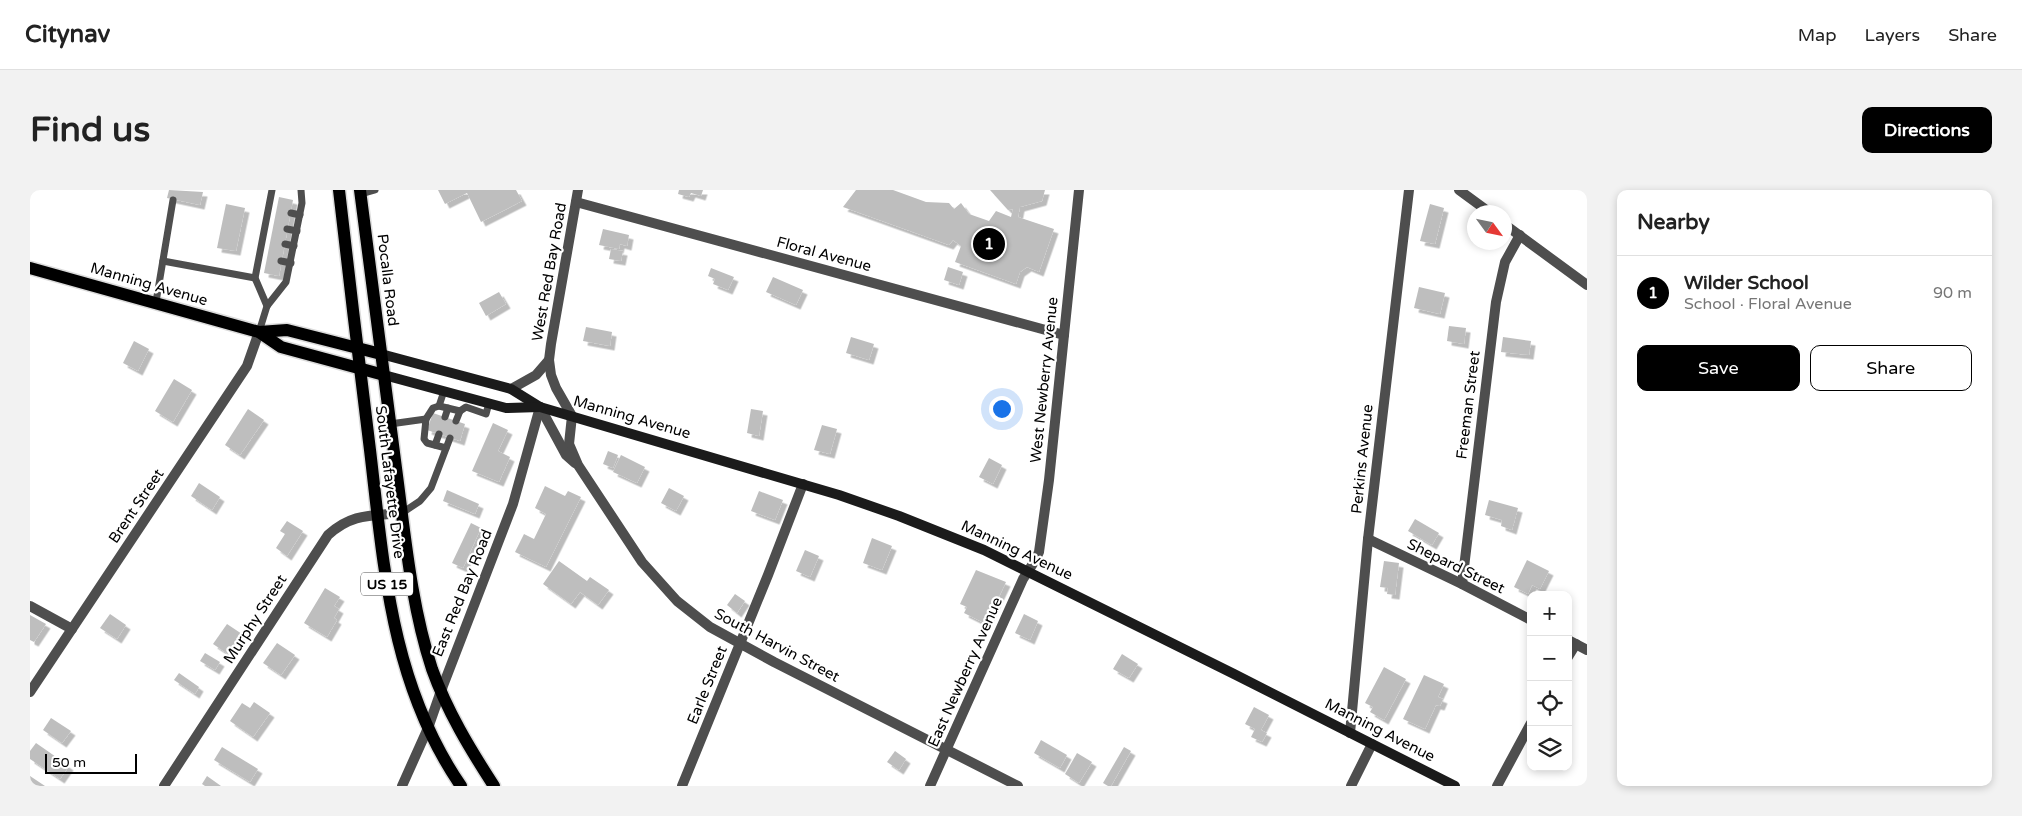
<!DOCTYPE html>
<html lang="en">
<head>
<meta charset="utf-8">
<style>
  :root { --surface:#fff; --page:#f2f2f2; --text:#222; --muted:#767676; --line:#e0e0e0; --accent:#000 }
  body { margin:0; font-family:"Varela Round",sans-serif; background:var(--page); color:var(--text) }
  .controls { position:absolute; right:15px; bottom:15px; display:grid; overflow:hidden; border-radius:10px; box-shadow:0 2px 8px #0003 }
  .controls button { width:45px; height:45px; display:grid; place-items:center; padding:0; border:0; border-bottom:1px solid var(--line); background:var(--surface); color:var(--text); font:25px sans-serif }
  .compass { position:absolute; left:1437px; top:15px; width:45px; height:45px; border-radius:50%; background:var(--surface); box-shadow:0 2px 8px #0003; rotate:123deg }
  .scale { position:absolute; left:15px; bottom:12px; width:92px; box-sizing:border-box; padding-left:5px; border:2px solid #000; border-top:0; font-size:14px; line-height:18px; white-space:nowrap; color:#000; -webkit-text-stroke:4px #fff; paint-order:stroke }
  .you { position:absolute; left:971px; top:218px; width:18px; height:18px; margin:-12px; border:4px solid #fff; border-radius:50%; background:#1a73e8; box-shadow:0 0 0 8px #1a73e833 }
  .badge { display:grid; place-items:center; width:32px; height:32px; border-radius:50%; background:var(--accent); color:#fff; font-size:16px; font-weight:700 }
  .pin { position:absolute; translate:-50% -50%; border:2px solid #fff; box-shadow:0 1px 5px #0006 }
  .list { margin:0; padding:0; list-style:none }
  h2 { display:flex; justify-content:space-between; align-items:center; height:65px; margin:0; padding:0 20px; font-size:21px }
  h2 small { font-size:16px; font-weight:400; color:var(--muted) }
  .list li { display:grid; grid-template-columns:32px 1fr auto; gap:15px; align-items:center; box-sizing:border-box; height:75px; padding:0 20px; border-top:1px solid var(--line) }
  .list b { display:block; font-size:19px; white-space:nowrap }
  .list p { margin:0; font-size:16px; white-space:nowrap; color:var(--muted) }
  .list em { font-size:16px; font-style:normal; color:var(--muted) }
  .actions { display:flex; gap:10px; padding:15px 20px }
  .actions a { flex:1; padding:11px 0; border:1px solid var(--accent); border-radius:10px; text-align:center; font-size:18px; color:var(--accent) }
  .actions .main { background:var(--accent); color:#fff }
  .icon { flex:none; width:28px; height:28px; fill:none; stroke:currentColor; stroke-width:2; stroke-linecap:round; stroke-linejoin:round }
  .map { position:relative; flex:none; width:1557px; height:596px; overflow:hidden; border-radius:10px }
  header { display:flex; align-items:center; gap:30px; box-sizing:border-box; height:70px; padding:0 25px; background:var(--surface); border-bottom:1px solid var(--line) }
  header strong { font-size:24px }
  nav { display:flex; gap:28px; margin-inline-start:auto; font-size:18px }
  .intro { display:flex; align-items:center; justify-content:space-between; box-sizing:border-box; height:120px; padding:0 30px }
  h1 { margin:0; font-size:35px }
  .button { padding:12px 22px; border-radius:10px; background:var(--accent); color:#fff; font-size:18px; font-weight:700 }
  main { display:flex; gap:30px; padding:0 30px }
  aside { flex:1; background:var(--surface); border-radius:10px; box-shadow:0 2px 8px #0003 }
  .map>svg:first-child { display:block }
  .building { fill:#bebebe; filter:url(#shadow) }
  .lines { fill:none; stroke-linecap:round; stroke-linejoin:round }
  .primary-casing { stroke:#dbdbdb; stroke-width:15 }
  .service { stroke:#4e4e4e; stroke-width:7 }
  .minor { stroke:#4e4e4e; stroke-width:10 }
  .tertiary { stroke:#4e4e4e; stroke-width:10 }
  .secondary { stroke:#1b1b1b; stroke-width:10 }
  .primary { stroke:#000; stroke-width:12 }
  .labels { text-anchor:middle; stroke-width:4.5; stroke-linejoin:round; paint-order:stroke }
  .shield { fill:#fff; stroke:#4c4c4c; stroke-width:1 }
  .shield-label { font-size:14px; font-weight:bold; fill:#000 }
  .street-label { font-size:15px; fill:#000; stroke:#fff }
</style>
</head>
<body>
<header>
<strong>Citynav</strong>
<nav><a>Map</a><a>Layers</a><a>Share</a></nav>
</header>
<div class="intro"><h1>Find us</h1><a class="button">Directions</a></div>
<main>
<div class="map">
<svg width="1557" height="596" viewBox="0 0 1557 596">
  <defs>
    <filter id="shadow"><feDropShadow dx="4.5" dy="4.5" stdDeviation="0" flood-color="#0004"/></filter>
  </defs>
  <rect width="100%" height="100%" fill="#fff"/>
  <g class="building">
    <polygon points="139,0 173,2 170,15 137,8"/>
    <polygon points="408,0 486,0 492,11 451,32 437,3 415,14"/>
    <polygon points="649,0 673,0 671,6 661,3 659,7 648,4"/>
    <polygon points="826,0 863,0 896,12 919,13 924,19 931,13 939,24 959,31 966,21 981,27 983,19 978,20 960,0 1015,0 1012,11 990,17 988,27 1024,39 1009,82 997,77 990,82 986,94 925,72 931,56 923,50 919,55 813,17"/>
    <polygon points="249,7 263,10 249,86 234,83"/>
    <polygon points="196,14 215,18 206,61 187,58"/>
    <polygon points="1400,14 1414,18 1405,54 1390,51"/>
    <polygon points="573,39 599,45 597,56 590,54 589,59 569,55"/>
    <polygon points="581,59 593,61 591,71 579,69"/>
    <polygon points="918,77 933,82 929,95 914,90"/>
    <polygon points="681,78 704,87 698,100 683,94 685,89 678,86"/>
    <polygon points="743,87 773,100 766,115 736,102"/>
    <polygon points="1389,97 1415,103 1410,124 1384,118"/>
    <polygon points="469,102 476,114 456,126 449,113"/>
    <polygon points="1419,136 1436,138 1434,154 1417,151"/>
    <polygon points="556,137 582,142 580,156 553,151"/>
    <polygon points="821,147 844,154 839,170 816,163"/>
    <polygon points="1473,147 1501,151 1499,165 1471,162"/>
    <polygon points="104,151 119,159 108,181 93,173"/>
    <polygon points="144,189 162,200 143,232 125,221"/>
    <polygon points="218,219 234,230 210,265 195,255"/>
    <polygon points="721,219 733,221 729,246 717,243"/>
    <polygon points="403,223 435,234 430,251 397,240"/>
    <polygon points="463,233 478,240 468,261 480,267 469,292 442,281"/>
    <polygon points="792,235 807,239 800,264 784,260"/>
    <polygon points="578,261 588,265 583,278 573,274"/>
    <polygon points="591,265 615,277 607,293 583,282"/>
    <polygon points="959,268 972,275 963,294 949,287"/>
    <polygon points="169,293 190,307 182,320 161,306"/>
    <polygon points="515,296 535,306 538,301 551,307 516,377 485,362 494,344 504,349 516,324 505,318"/>
    <polygon points="639,298 654,306 646,321 631,313"/>
    <polygon points="417,300 449,314 445,324 413,311"/>
    <polygon points="729,301 753,310 745,330 721,321"/>
    <polygon points="1459,310 1488,318 1482,340 1471,336 1472,330 1455,325"/>
    <polygon points="1385,329 1409,343 1402,355 1378,341"/>
    <polygon points="257,331 273,341 257,366 246,358 255,344 250,341"/>
    <polygon points="441,333 451,338 433,378 422,373"/>
    <polygon points="842,348 862,356 852,380 833,373"/>
    <polygon points="775,360 789,366 780,387 766,381"/>
    <polygon points="1497,370 1519,381 1510,399 1502,395 1498,404 1484,397"/>
    <polygon points="529,371 557,391 560,387 579,400 568,415 550,402 541,414 513,394"/>
    <polygon points="1354,371 1369,373 1365,405 1357,404 1358,398 1350,397"/>
    <polygon points="946,380 976,392 956,434 934,423 937,417 930,414"/>
    <polygon points="295,398 310,407 304,416 309,419 304,428 307,430 297,447 274,433"/>
    <polygon points="705,404 715,411 707,423 697,415"/>
    <polygon points="80,424 96,435 87,449 70,438"/>
    <polygon points="994,424 1008,431 1000,450 985,443"/>
    <polygon points="0,425 16,434 4,452 0,450"/>
    <polygon points="197,434 212,444 198,464 183,454"/>
    <polygon points="247,453 265,465 251,485 233,473"/>
    <polygon points="175,463 190,472 185,480 170,471"/>
    <polygon points="1092,464 1108,474 1099,488 1083,479"/>
    <polygon points="1354,477 1376,489 1354,530 1340,522 1343,517 1335,513"/>
    <polygon points="149,483 169,497 165,504 144,490"/>
    <polygon points="1394,485 1414,494 1408,507 1413,509 1410,516 1406,515 1395,539 1373,529"/>
    <polygon points="224,512 240,523 223,547 200,531 212,513 220,518"/>
    <polygon points="1224,517 1239,525 1231,540 1237,543 1232,552 1221,547 1225,539 1215,534"/>
    <polygon points="21,528 41,541 32,553 13,540"/>
    <polygon points="1011,550 1037,565 1030,578 1004,563"/>
    <polygon points="6,553 39,576 30,589 0,569 0,561"/>
    <polygon points="192,557 228,579 220,592 184,570"/>
    <polygon points="1094,557 1101,561 1081,596 1078,596 1073,593"/>
    <polygon points="865,561 876,569 869,580 857,572"/>
    <polygon points="1047,563 1062,572 1049,593 1035,584"/>
    <polygon points="0,586 15,596 0,596"/>
    <polygon points="177,586 191,596 175,596 172,594"/>
  </g>
  <g class="lines">
    <defs>
      <g id="primary">
        <path d="M309,0C319,87 329,173 340,260C354,378 361,494 431,596"/>
        <path d="M330,0C342,93 354,185 366,278C375,345 381,415 402,479C417,521 440,559 464,596"/>
        <polyline points="0,78 229,142 251,157 354,185"/>
        <polyline points="229,142 257,140 351,164"/>
      </g>
    </defs>
    <use href="#primary" class="primary-casing"/>
    <g class="service">
      <polyline points="331,4 345,0"/>
      <polyline points="261,23 270,25"/>
      <polyline points="257,39 267,41"/>
      <polyline points="255,54 264,56"/>
      <polyline points="133,71 225,88"/>
      <polyline points="251,71 261,73"/>
      <polyline points="126,112 143,10"/>
      <polyline points="237,116 225,88 242,0"/>
      <polyline points="229,142 237,116 256,92 272,13 271,0"/>
      <polyline points="409,216 414,201"/>
      <polyline points="415,227 418,218"/>
      <polyline points="396,229 403,218 409,216 430,221"/>
      <polyline points="426,231 430,221 436,217 456,224 459,213"/>
      <polyline points="360,234 396,229 394,249 397,253 416,258"/>
      <polyline points="405,255 409,244"/>
      <polyline points="372,323 390,311 401,298 420,248"/>
    </g>
    <g class="minor">
      <polyline points="548,0 521,154 519,170 521,185 526,198 542,226 539,254 548,275 612,372 647,411 680,437 744,472 988,596"/>
      <polyline points="1429,0 1459,22"/>
      <polyline points="546,12 1034,145"/>
      <polyline points="1474,34 1557,95"/>
      <polyline points="481,199 506,185 519,170"/>
      <polyline points="510,217 536,265 545,273"/>
      <polyline points="1338,349 1432,394 1501,430"/>
      <polyline points="1432,394 1466,112 1475,72 1490,45"/>
      <polyline points="0,416 42,439"/>
      <polyline points="1538,450 1557,460"/>
      <polyline points="1538,467 1546,454"/>
      <polyline points="411,501 483,314 510,217"/>
      <polyline points="0,502 217,176 229,142"/>
      <polyline points="1320,543 1338,349 1379,0"/>
      <path d="M134,596L298,345C322,323 341,326 372,323"/>
      <polyline points="652,596 738,385 773,294"/>
      <polyline points="900,596 993,389 1004,372 1009,362 1019,290 1049,0"/>
      <polyline points="1321,596 1342,554"/>
      <polyline points="1467,596 1501,533"/>
    </g>
    <polyline class="tertiary" points="372,596 398,538 411,501"/>
    <g class="secondary">
      <polyline points="351,164 481,199 510,217 809,305 869,326 954,360 1204,484 1425,596"/>
      <polyline points="354,185 476,218 510,217"/>
    </g>
    <use href="#primary" class="primary"/>
  </g>
  <g class="labels">
    <rect class="shield" x="331" y="382.5" width="52" height="23" rx="4"/>
    <g class="shield-label">
      <text x="357" y="399">US 15</text>
    </g>
    <g class="street-label">
      <text transform="translate(794 64) rotate(15)" y="5">Floral Avenue</text>
      <text transform="translate(519 82) rotate(-80)" y="5">West Red Bay Road</text>
      <text transform="translate(358 90) rotate(83)" y="5">Pocalla Road</text>
      <text transform="translate(119 94) rotate(16)" y="5">Manning Avenue</text>
      <text transform="translate(1014 190) rotate(-84)" y="5">West Newberry Avenue</text>
      <text transform="translate(1438 215) rotate(-83)" y="5">Freeman Street</text>
      <text transform="translate(602 227) rotate(16)" y="5">Manning Avenue</text>
      <text transform="translate(1332 269) rotate(-84)" y="5">Perkins Avenue</text>
      <text transform="translate(360 292) rotate(83)" y="5">South Lafayette Drive</text>
      <text transform="translate(106 316) rotate(-56)" y="5">Brent Street</text>
      <text transform="translate(987 360) rotate(25)" y="5">Manning Avenue</text>
      <text transform="translate(1426 376) rotate(26)" y="5">Shepard Street</text>
      <text transform="translate(432 403) rotate(-68)" y="5">East Red Bay Road</text>
      <text transform="translate(225 429) rotate(-57)" y="5">Murphy Street</text>
      <text transform="translate(747 455) rotate(28)" y="5">South Harvin Street</text>
      <text transform="translate(935 482) rotate(-66)" y="5">East Newberry Avenue</text>
      <text transform="translate(677 495) rotate(-68)" y="5">Earle Street</text>
      <text transform="translate(1350 540) rotate(27)" y="5">Manning Avenue</text>
    </g>
  </g>
</svg>
<div class="controls">
<button>+</button>
<button>−</button>
<button><svg class="icon" aria-label="locate" viewBox="0 0 24 24"><circle cx="12" cy="12" r="6"/><path d="M12 2v4M12 18v4M2 12h4M18 12h4"/></svg></button>
<button><svg class="icon" aria-label="layers" viewBox="0 0 24 24"><path d="M12 4l9 5-9 5-9-5zM3 14l9 5 9-5"/></svg></button>
</div>
<svg class="compass" viewBox="-18 -18 36 36"><path d="M0-13l5 13h-10z" fill="#e53935"/><path d="M0 13l5-13h-10z" fill="#767676"/></svg>
<div class="scale">50 m</div>
<div class="you"></div>
<div class="pin badge" style="left:959px;top:54px">1</div>
</div>
<aside>
<h2>Nearby<small></small></h2>
<ul class="list">
<li><span class="badge">1</span><div><b>Wilder School</b><p>School · Floral Avenue</p></div><em>90 m</em></li>
</ul>
<div class="actions"><a class="main">Save</a><a>Share</a></div>
</aside>
</main>
</body>
</html>
